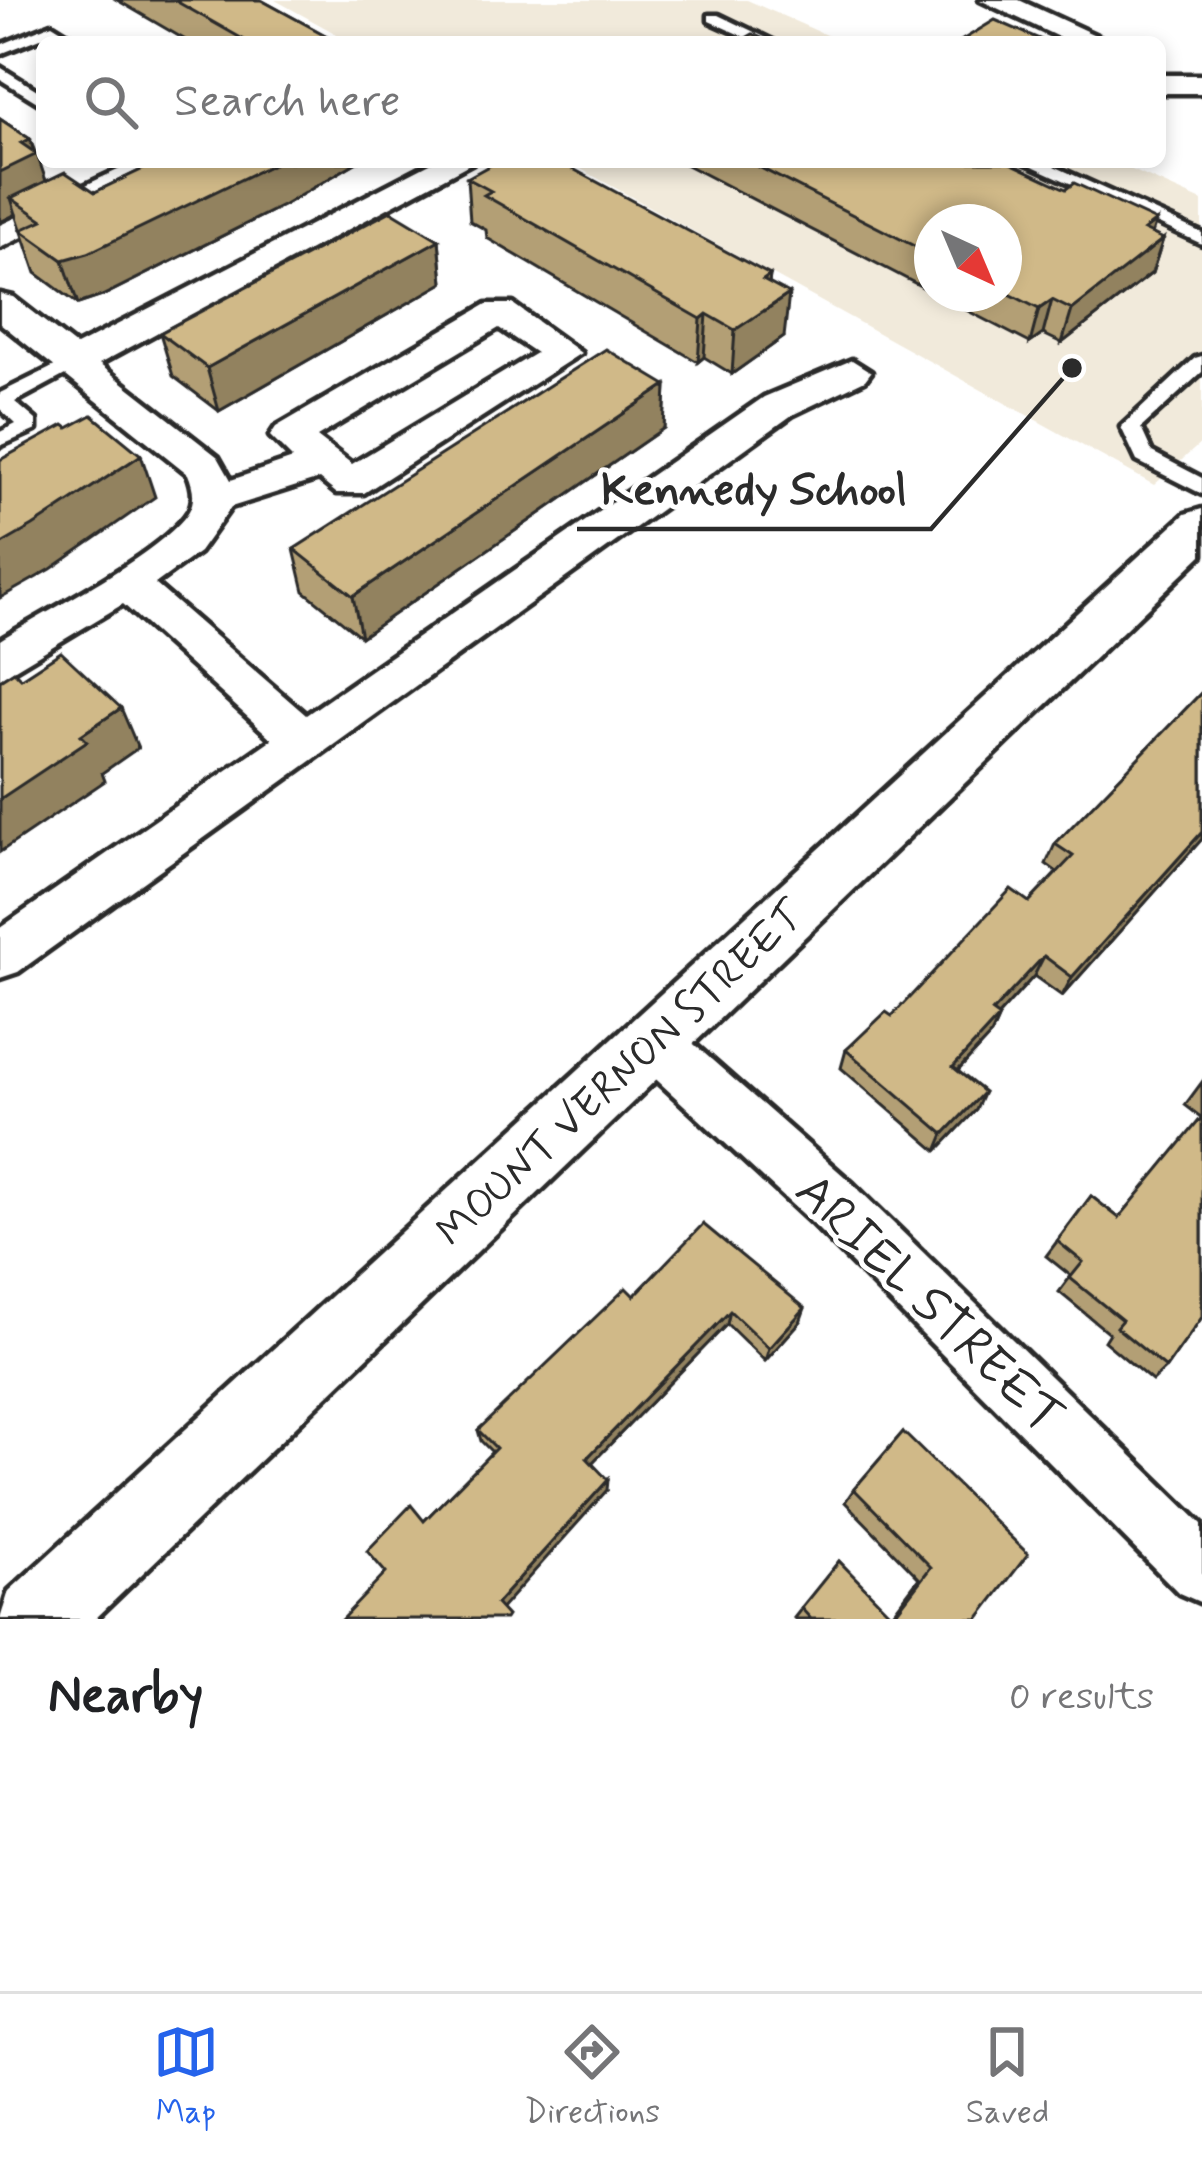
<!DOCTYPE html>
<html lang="en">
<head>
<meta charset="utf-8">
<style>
  :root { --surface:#fff; --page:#f6f6f6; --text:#202124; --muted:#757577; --line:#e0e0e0; --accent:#2563eb }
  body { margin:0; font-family:Mynerve,sans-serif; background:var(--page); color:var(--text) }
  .compass { position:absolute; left:914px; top:204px; width:108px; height:108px; border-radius:50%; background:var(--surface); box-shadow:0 6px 18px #0003; rotate:136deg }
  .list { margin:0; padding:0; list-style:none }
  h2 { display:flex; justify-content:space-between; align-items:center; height:156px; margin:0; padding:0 48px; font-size:51px }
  h2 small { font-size:39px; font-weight:400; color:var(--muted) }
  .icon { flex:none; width:66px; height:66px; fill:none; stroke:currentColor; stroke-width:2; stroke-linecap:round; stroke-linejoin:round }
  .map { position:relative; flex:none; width:1202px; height:1619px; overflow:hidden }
  .search { position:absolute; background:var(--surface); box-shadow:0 6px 18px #0003; left:36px; right:36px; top:36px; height:132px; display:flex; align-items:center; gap:30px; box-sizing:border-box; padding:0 42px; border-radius:18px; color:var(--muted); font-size:45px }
  .sheet { height:372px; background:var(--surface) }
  nav { display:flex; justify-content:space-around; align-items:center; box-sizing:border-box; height:168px; border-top:3px solid var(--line); background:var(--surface); font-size:33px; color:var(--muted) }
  nav a { display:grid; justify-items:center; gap:6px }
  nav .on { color:var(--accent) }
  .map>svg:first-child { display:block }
  .built { fill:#f1eadb; fill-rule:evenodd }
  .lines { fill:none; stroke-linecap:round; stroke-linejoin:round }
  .service-casing { stroke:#2b2b2b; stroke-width:9 }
  .minor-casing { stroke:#2b2b2b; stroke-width:9 }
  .tertiary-casing { stroke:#2b2b2b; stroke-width:9 }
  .service { fill:#fff; fill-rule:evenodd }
  .minor { fill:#fff; fill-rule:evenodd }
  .tertiary { fill:#fff; fill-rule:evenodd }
  .wall { fill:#b39f75; stroke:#2b2b2b; stroke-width:3 }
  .shaded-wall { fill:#92825f; stroke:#2b2b2b; stroke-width:3 }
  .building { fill:#d0b988; stroke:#2b2b2b; stroke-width:3 }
  .labels { text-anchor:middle; stroke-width:10; stroke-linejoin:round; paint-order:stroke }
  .street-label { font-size:42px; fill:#2b2b2b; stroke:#fff }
  .near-street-label { font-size:51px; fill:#2b2b2b; stroke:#fff }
  .leader { fill:none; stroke:#2b2b2b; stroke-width:4.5 }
  .callout-dot { fill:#2b2b2b; stroke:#fff; stroke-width:4.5 }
  .callout-label { font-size:45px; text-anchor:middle; font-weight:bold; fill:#2b2b2b; stroke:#fff; stroke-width:10; stroke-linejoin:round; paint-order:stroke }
</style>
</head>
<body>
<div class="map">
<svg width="1202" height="1619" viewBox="0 0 1202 1619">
  <rect width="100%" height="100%" fill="#fff"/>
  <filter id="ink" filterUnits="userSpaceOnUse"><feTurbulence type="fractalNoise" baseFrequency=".00833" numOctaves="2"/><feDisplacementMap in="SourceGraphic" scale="24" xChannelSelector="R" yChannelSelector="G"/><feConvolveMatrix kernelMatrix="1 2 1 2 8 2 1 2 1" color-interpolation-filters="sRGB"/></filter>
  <g filter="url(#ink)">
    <g class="built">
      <polygon points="275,0 747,0 842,42 351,42"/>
      <path d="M568,162H1114L1202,201V442L1154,485ZM932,222H1004V294H932Z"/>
    </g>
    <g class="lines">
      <defs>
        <g id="service">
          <polygon points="709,15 719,15 775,42 756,42 709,21"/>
          <polygon points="52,24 81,42 64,42 51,34 0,54 0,45"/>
          <polygon points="0,67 42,93 42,105 0,79"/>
          <polygon points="1024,162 1045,162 1202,233 1202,244"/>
          <polygon points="1202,356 1202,372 1141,428 1152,452 1202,478 1202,494 1137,461 1121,427 1195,358"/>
          <polygon points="73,357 82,363 80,367 15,402 36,420 36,430 0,446 0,432 16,424 0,409 0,393"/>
        </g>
        <g id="minor">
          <polygon points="980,0 1019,0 1110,42 1069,42"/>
          <rect x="1160" y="75" width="42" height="18"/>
          <polygon points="135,162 177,162 0,248 0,225"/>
          <path d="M432,162H473L99,364L218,457L231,480L293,459L270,436L276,427L487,304H513L581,353L364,493H336L319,479L231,507L199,552L155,584L306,715L764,397L852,360L871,372L865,380L792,415L18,972L0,978V928L272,739L123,604L0,678V640C45,612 164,552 189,511C196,499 193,486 188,474L0,323V294L13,297L76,346ZM499,328L536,353L352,464L317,437Z"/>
          <polygon points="652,1017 671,1024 853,1184 1202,1524 1202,1603 1179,1593 813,1224 633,1058 625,1041 633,1024"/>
        </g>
        <polygon id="tertiary" points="1202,509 1202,555 95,1619 0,1619 9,1591 1185,514"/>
      </defs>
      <use href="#service" class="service-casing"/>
      <use href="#minor" class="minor-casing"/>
      <use href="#tertiary" class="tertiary-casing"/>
      <use href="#service" class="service"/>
      <use href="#minor" class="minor"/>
      <use href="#tertiary" class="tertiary"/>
    </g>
    <g class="wall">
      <polygon points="117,0 261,0 338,42 189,42"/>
      <polygon points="0,119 30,139 46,181 95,192 158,162 357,162 284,205 102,296 78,304 36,273 16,214 0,222"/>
      <polygon points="681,162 1008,162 1163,239 1152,273 1062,343 1043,334 1030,343 935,294 1004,294 1004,222 932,222 932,292"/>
      <polygon points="467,178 770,275 769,283 784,337 732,374 704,357 698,362 487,238 486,230 470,221"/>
      <polygon points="439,240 443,283 219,411 173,376 160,333"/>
      <polygon points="666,385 664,428 361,637 304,591 294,549"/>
      <polygon points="1202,692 1202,839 1062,996 1034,976 998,1016 999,1017 991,1035 958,1071 976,1110 937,1151 841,1068 846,1050 892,1016 1029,902 1057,872 1046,864 1055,844"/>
      <polygon points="1202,1082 1202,1317 1166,1368 1152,1381 1104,1341 1109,1333 1059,1292 1071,1276 1046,1256 1091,1196 1119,1218 1202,1118 1185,1105"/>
      <polygon points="634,1296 800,1322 765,1361 727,1324 592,1463 607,1490 385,1574 424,1521 492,1452 481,1441 478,1430"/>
      <polygon points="903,1432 978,1619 795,1619 794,1618 839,1561 891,1615 919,1578 845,1502 854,1489"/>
    </g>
    <g class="shaded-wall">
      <polygon points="30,139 35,155 37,154 51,196 11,198 16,214 0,222 0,172 21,143"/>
      <polygon points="277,162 357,162 284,205 102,296 78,304 63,260"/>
      <polygon points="1156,221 1146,253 1163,239 1152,273 1062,343 1072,310 1144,230"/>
      <polygon points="439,240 443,283 219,411 207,368"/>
      <polygon points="770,275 766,310 789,294 784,337 732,374 735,330 763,280"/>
      <polygon points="1052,300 1043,334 1030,343 1039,309"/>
      <polygon points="707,314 704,357 698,362 701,319"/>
      <polygon points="666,385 664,428 361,637 353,596"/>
      <polygon points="141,455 155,497 51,569 0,598 0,545"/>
      <polygon points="121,708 138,748 102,773 105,781 0,852 0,799 81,735"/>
      <polygon points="1202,832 1202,839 1062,996 1072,977"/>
      <polygon points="1044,956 1034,976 984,1031 992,1012"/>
      <polygon points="999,1017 991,1035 945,1084 953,1067"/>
      <polygon points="984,1092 976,1110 937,1151 944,1134"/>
      <polygon points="805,1308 800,1322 765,1361 769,1348"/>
      <polygon points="730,1311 727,1324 587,1468 587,1458"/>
      <polygon points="608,1480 607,1490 499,1611 496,1604"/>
    </g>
    <g class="building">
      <polygon points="174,0 261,0 338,42 248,42"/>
      <polygon points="995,20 1046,42 959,42"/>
      <polygon points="753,34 770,42 739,42"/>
      <polygon points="0,119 30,139 21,143 37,154 0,172"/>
      <polygon points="158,162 277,162 88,253 63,260 21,230 43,220 11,198 65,172 95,192"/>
      <polygon points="496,162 560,162 770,275 763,280 789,294 735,330 707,314 701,319 484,195 491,191 467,178"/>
      <polygon points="749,162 1008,162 1066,189 1074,183 1156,221 1144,230 1163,239 1072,310 1052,300 1039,309 1004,291 1004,222 932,222 932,255"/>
      <polygon points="391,211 439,240 207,368 160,333"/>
      <polygon points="606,349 666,385 353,596 294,549"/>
      <polygon points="92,415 141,455 33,526 0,545 0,460 64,425 68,428"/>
      <polygon points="61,652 121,708 81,735 87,741 0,799 0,680 14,671 21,678"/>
      <polygon points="1202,692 1202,832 1072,977 1044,956 992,1012 999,1017 953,1067 984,1092 944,1134 846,1050 886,1012 892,1016 1011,889 1029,902 1073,856 1055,844"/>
      <polygon points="1202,1117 1202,1317 1166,1368 1116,1327 1122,1320 1070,1278 1083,1262 1057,1241 1091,1196 1119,1218"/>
      <polygon points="703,1224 805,1308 769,1348 730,1311 587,1458 608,1480 496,1604 507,1616 505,1619 342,1619 386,1573 367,1551 411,1505 424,1521 496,1448 478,1430 626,1288 634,1296"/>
      <polygon points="903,1432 1028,1554 978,1619 811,1619 801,1608 839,1561 893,1616 931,1567 854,1489"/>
    </g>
  </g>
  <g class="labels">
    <g class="street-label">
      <text transform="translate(619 1072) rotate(-43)" y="15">MOUNT VERNON STREET</text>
    </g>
    <g class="near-street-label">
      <text transform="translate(931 1302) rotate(44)" y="18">ARIEL STREET</text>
    </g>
  </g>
  <path class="leader" d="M1072 368L931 529H577"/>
  <circle class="callout-dot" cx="1072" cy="368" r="12"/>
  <g class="callout-label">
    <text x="754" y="504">Kennedy School</text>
  </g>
</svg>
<svg class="compass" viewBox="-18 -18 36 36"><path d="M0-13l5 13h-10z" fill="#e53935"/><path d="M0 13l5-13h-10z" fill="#757577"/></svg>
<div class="search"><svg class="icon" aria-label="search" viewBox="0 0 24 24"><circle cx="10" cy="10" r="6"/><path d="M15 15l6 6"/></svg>Search here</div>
</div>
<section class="sheet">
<h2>Nearby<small>0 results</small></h2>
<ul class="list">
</ul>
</section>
<nav>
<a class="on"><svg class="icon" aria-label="map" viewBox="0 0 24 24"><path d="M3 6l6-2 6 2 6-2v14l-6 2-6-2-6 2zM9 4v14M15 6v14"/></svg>Map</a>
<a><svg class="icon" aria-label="directions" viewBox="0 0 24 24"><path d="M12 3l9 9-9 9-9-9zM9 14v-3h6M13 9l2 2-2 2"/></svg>Directions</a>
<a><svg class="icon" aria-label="saved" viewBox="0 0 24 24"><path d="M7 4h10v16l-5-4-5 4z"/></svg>Saved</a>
</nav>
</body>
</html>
